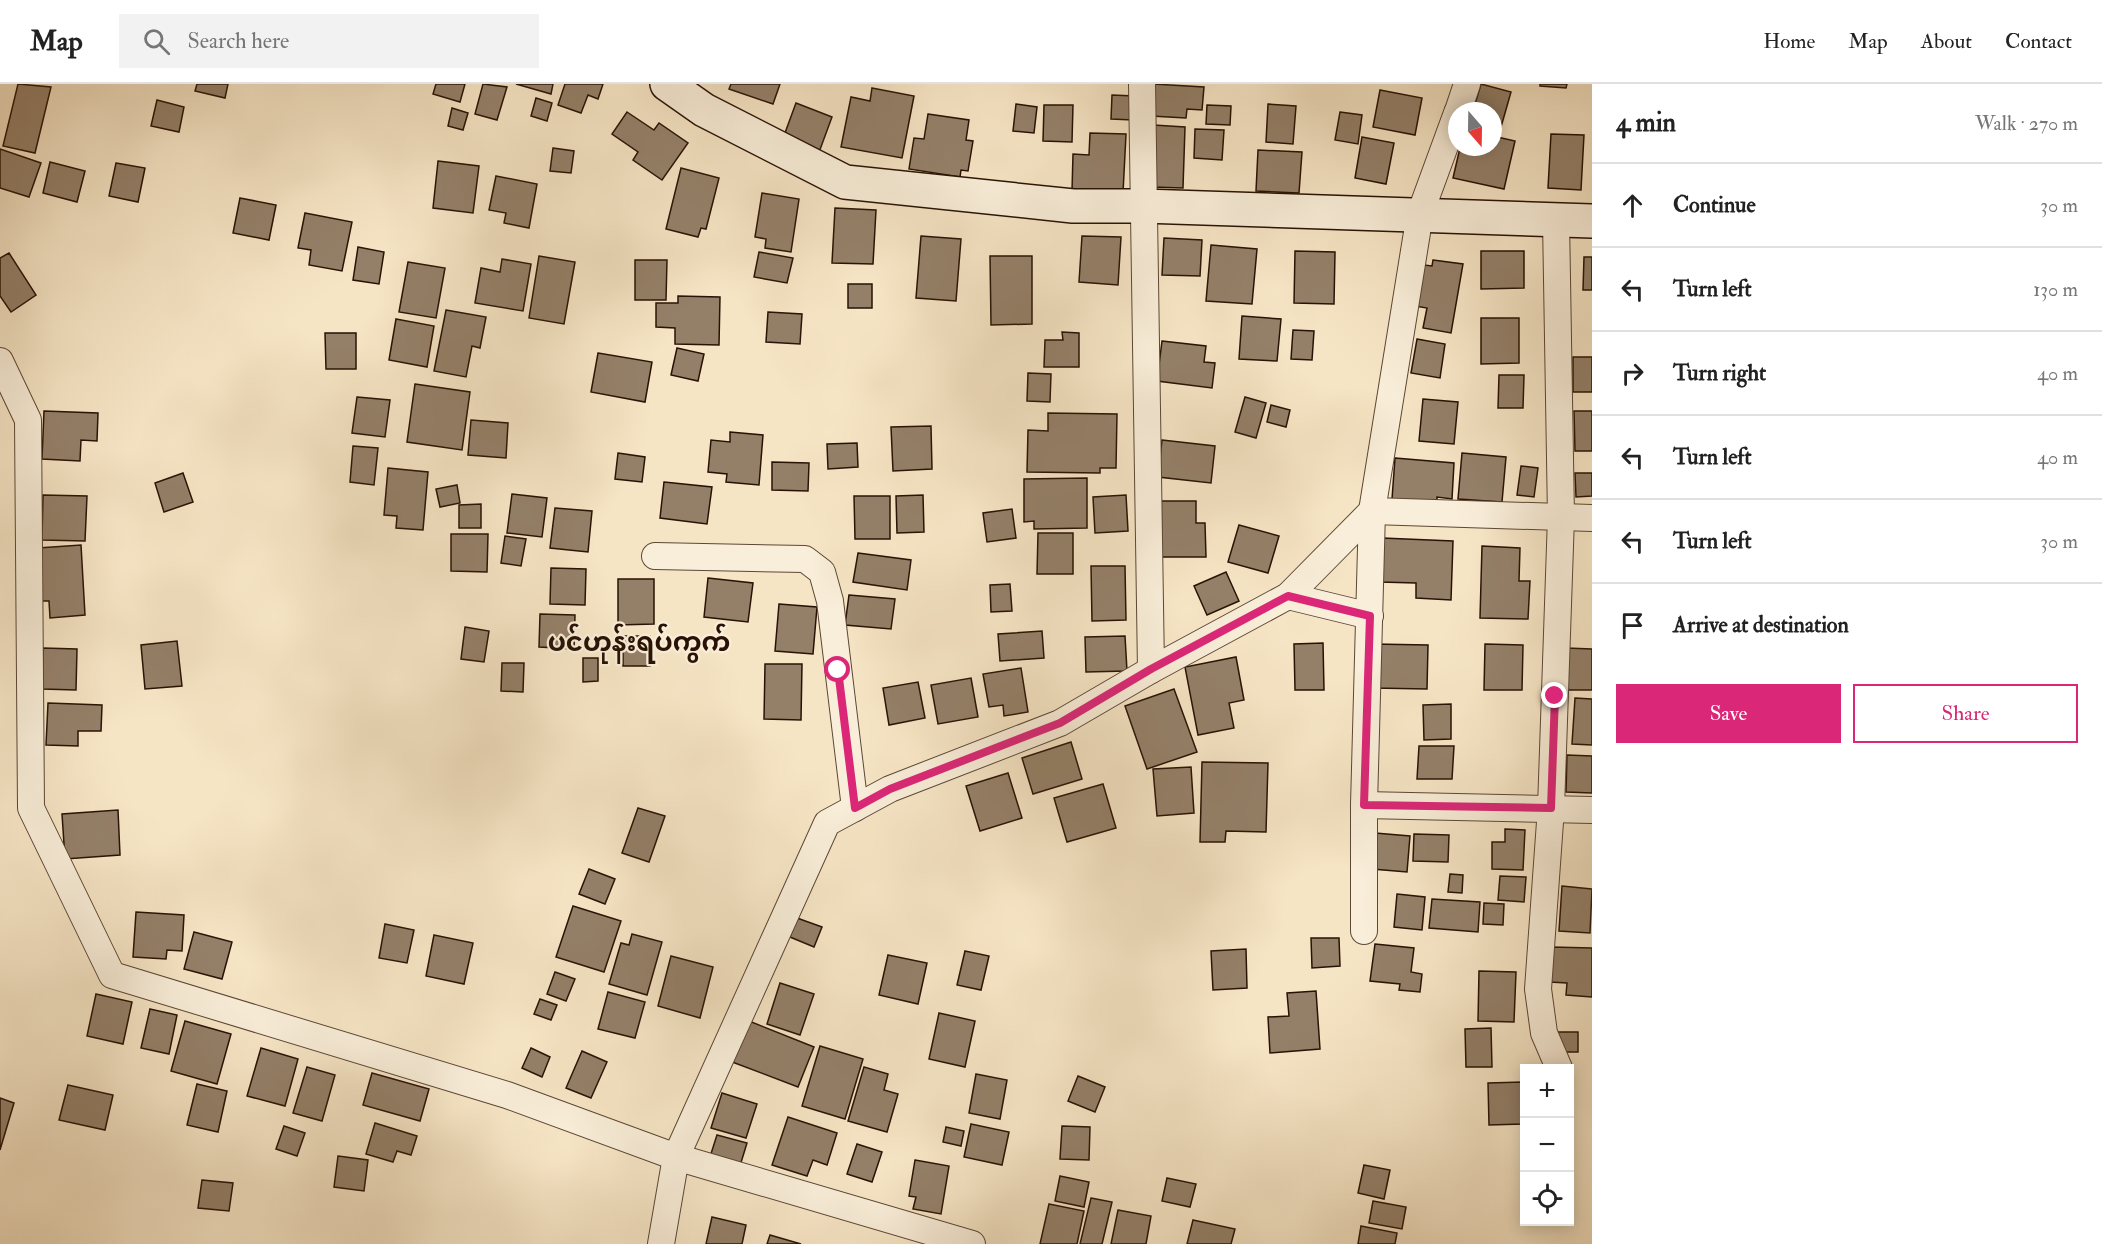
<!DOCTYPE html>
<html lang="en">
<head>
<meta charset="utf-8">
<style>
  :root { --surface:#fff; --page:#f2f2f2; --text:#222; --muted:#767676; --line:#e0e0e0; --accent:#db2777 }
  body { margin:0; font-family:"IM FELL Double Pica","Noto Sans Myanmar",serif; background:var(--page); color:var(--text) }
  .controls { position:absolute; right:18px; bottom:18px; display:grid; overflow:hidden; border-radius:0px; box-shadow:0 3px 15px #0003 }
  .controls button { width:54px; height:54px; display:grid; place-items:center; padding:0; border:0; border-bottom:2px solid var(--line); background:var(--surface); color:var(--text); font:30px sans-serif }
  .compass { position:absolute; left:1448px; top:18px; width:54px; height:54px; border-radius:50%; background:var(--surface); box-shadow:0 3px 15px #0003; rotate:160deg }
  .stop { position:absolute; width:18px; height:18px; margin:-14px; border:4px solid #db2777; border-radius:50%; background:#fff }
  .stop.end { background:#db2777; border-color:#fff; box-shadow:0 2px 6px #0008 }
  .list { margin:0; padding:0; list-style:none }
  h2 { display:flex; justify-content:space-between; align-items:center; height:78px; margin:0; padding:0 24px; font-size:26px }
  h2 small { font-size:20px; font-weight:400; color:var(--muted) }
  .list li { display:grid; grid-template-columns:39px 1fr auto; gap:18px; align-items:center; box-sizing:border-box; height:84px; padding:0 24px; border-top:2px solid var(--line) }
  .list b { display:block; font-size:22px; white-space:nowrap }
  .list em { font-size:20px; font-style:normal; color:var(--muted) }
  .actions { display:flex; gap:12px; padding:18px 24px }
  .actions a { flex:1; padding:14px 0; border:2px solid var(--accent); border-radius:0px; text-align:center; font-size:21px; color:var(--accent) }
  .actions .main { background:var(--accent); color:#fff }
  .icon { flex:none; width:33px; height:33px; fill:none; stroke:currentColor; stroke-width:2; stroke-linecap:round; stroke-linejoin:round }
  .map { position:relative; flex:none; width:1592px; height:1160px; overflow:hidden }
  header { display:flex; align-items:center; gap:36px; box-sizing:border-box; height:84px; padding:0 30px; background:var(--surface); border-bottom:2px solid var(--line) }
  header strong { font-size:28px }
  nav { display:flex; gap:33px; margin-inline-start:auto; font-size:21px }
  .search { width:420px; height:54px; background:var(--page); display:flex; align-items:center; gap:15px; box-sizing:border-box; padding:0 21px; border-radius:0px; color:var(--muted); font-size:22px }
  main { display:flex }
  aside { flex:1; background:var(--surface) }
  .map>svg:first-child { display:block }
  .building { fill:#948069; stroke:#291205; stroke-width:1.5 }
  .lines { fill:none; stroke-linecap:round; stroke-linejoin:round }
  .street-casing { stroke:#5c4735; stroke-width:28 }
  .secondary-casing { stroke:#291205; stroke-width:36 }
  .street { stroke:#f9eed9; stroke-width:26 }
  .secondary { stroke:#f9eed9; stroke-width:33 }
  .route { stroke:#db2777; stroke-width:8 }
  .labels { text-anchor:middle; stroke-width:4.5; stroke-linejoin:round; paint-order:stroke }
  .quarter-label { font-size:26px; font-weight:bold; fill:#291205; stroke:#f9eed9 }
</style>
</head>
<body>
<header>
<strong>Map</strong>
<div class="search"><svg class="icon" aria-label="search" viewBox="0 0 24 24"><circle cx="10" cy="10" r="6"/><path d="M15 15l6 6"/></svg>Search here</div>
<nav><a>Home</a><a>Map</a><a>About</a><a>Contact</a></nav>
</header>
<main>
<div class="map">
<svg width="1592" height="1160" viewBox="0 0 1592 1160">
  <rect width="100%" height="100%" fill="#f6e5c5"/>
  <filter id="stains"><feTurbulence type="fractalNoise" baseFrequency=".00333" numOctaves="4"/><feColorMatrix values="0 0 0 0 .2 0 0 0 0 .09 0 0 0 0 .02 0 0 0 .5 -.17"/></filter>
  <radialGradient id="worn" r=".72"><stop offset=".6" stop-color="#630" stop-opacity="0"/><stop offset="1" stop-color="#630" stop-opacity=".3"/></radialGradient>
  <g class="building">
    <polygon points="18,0 51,3 35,69 3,62"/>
    <polygon points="197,0 228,0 225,14 195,7"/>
    <polygon points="436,0 465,0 460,18 433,10"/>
    <polygon points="483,0 507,3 497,36 475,30"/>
    <polygon points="516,0 553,0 551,10"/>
    <polygon points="565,0 603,0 598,15 588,11 581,29 558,21"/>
    <polygon points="731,0 780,0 773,20 729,5"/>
    <polygon points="1153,0 1204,3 1202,26 1187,25 1186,34 1151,32"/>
    <polygon points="1481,0 1511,8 1501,43 1493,40 1493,27 1473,27"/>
    <polygon points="1540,0 1567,0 1566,4 1540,2"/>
    <polygon points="872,4 914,12 902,74 841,63 851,13 870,17"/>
    <polygon points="1380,6 1422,14 1415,51 1373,43"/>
    <polygon points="1112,11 1134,12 1133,36 1111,35"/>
    <polygon points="536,14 552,19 547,37 531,32"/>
    <polygon points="157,16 184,23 179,48 151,42"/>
    <polygon points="796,19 832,33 818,71 782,57"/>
    <polygon points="1016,20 1037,23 1034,49 1013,47"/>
    <polygon points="1268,20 1296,22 1293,60 1266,58"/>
    <polygon points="1044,21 1073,21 1072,58 1043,57"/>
    <polygon points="1207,21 1231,22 1230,41 1206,40"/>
    <polygon points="452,24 468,29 463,46 448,42"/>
    <polygon points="627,28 654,46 659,39 688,59 662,96 633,76 638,68 612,50"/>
    <polygon points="1340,28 1362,31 1358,60 1335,56"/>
    <polygon points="928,30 969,36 966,56 973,57 968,87 961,86 960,93 909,85 914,54 924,55"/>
    <polygon points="1153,41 1185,43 1183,104 1151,103"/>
    <polygon points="1195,45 1224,46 1222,76 1194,74"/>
    <polygon points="1090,49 1126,50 1123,109 1072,107 1073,70 1089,71"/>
    <polygon points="1551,50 1584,51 1581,106 1548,104"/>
    <polygon points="1493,52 1515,57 1504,105 1453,94 1460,64 1470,66 1471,63 1493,63"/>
    <polygon points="1362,53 1394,59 1386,100 1355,94"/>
    <polygon points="553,64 574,67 571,89 550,87"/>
    <polygon points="0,65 41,79 29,113 0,104"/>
    <polygon points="1258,66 1302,68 1299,109 1256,107"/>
    <polygon points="438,77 479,82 473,129 433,124"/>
    <polygon points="50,78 85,87 77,118 43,109"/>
    <polygon points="116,79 145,84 138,118 109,112"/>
    <polygon points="681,84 719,94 706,145 701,144 698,153 666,145"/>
    <polygon points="496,92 537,100 529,144 504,139 506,129 489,126"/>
    <polygon points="762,109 799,115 791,168 765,164 766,155 755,153"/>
    <polygon points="240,114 276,121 269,156 233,149"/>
    <polygon points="835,124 876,126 873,180 832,179"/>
    <polygon points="305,129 352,138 342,187 309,181 311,166 298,164"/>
    <polygon points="921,152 961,155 956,217 916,214"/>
    <polygon points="1082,152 1121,153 1118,201 1079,198"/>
    <polygon points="1164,154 1202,156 1200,192 1162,191"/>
    <polygon points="1211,161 1257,165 1252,220 1206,217"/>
    <polygon points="358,163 384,168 379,200 353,196"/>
    <polygon points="1295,167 1335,168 1334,220 1294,219"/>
    <polygon points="1481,167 1524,167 1524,204 1481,205"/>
    <polygon points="759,168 793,174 787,199 754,193"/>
    <polygon points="9,169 36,211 11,228 0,212 0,174"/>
    <polygon points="539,172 575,178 564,240 529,234"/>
    <polygon points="990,172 1032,172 1032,240 991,241"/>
    <polygon points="1584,173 1592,173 1592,206 1583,206"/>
    <polygon points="502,175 531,180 523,227 475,219 481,184 500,188"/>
    <polygon points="635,176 667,176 666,216 635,216"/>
    <polygon points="1433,176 1463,180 1451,249 1423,244 1427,224 1409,221 1416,180 1432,182"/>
    <polygon points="408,178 445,184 436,234 399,228"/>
    <rect x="848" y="200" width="24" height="24"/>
    <polygon points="678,212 720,213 719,261 675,260 675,244 656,243 656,219 678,219"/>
    <polygon points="446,226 486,233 480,264 472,262 466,293 434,287"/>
    <polygon points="768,228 802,230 800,260 766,258"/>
    <polygon points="1242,232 1281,235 1277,277 1239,275"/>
    <polygon points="1481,234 1519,234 1519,279 1481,280"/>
    <polygon points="396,235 434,242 427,283 389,276"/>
    <polygon points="1293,246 1314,247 1312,276 1291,275"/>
    <polygon points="1062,248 1079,249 1079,283 1044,283 1045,256 1063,256"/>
    <polygon points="325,249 356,249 356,285 326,285"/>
    <polygon points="1417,255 1445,260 1440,294 1411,289"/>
    <polygon points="1162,257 1206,262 1204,278 1215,279 1212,304 1157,297"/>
    <polygon points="677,264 704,270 698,297 671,291"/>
    <polygon points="598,269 652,278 645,318 591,308"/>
    <rect x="1573" y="273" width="19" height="35"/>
    <polygon points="1028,289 1051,290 1050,318 1027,317"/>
    <polygon points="1499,291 1524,291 1523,324 1498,324"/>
    <polygon points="415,300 470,308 462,366 407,358"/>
    <polygon points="357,313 390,316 385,353 352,349"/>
    <polygon points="1245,313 1266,319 1256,354 1235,348"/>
    <polygon points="1423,315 1458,318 1454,360 1419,357"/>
    <polygon points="1271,321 1290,326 1286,343 1267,338"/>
    <polygon points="44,327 98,329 97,357 81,356 80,377 42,375"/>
    <polygon points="1574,327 1592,327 1592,367 1575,367"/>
    <polygon points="1048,329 1117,330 1116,384 1100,384 1100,389 1027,388 1028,346 1048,347"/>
    <polygon points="471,336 508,339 506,374 468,371"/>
    <polygon points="931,342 932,385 893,387 891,343"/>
    <polygon points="730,348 763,351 759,401 726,398 727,390 708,388 711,356 730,358"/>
    <polygon points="1162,356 1215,362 1211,399 1158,393"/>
    <polygon points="857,359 858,383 828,385 827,360"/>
    <polygon points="353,362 378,364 374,401 350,398"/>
    <polygon points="618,369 645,373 642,398 615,395"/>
    <polygon points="1462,369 1506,373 1502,418 1458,415"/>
    <polygon points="1395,374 1454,379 1452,415 1437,413 1437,418 1392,415"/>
    <polygon points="772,378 809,379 808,407 772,406"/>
    <polygon points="1521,382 1538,384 1534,413 1517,411"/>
    <polygon points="388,384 428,388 423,446 396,444 397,432 384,431"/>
    <polygon points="183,389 193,418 164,428 155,399"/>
    <polygon points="1575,389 1592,389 1592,412 1576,413"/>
    <polygon points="1087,394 1087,444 1034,445 1034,437 1024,438 1024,395"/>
    <polygon points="664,398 712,403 707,440 660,434"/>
    <polygon points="457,401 460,419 440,423 436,405"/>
    <polygon points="512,410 547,414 542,453 507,449"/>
    <polygon points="43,411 87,412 85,457 42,456"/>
    <polygon points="923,411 924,448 897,449 896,412"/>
    <polygon points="1126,411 1128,447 1095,449 1093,413"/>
    <polygon points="854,412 890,412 890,455 855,455"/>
    <polygon points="1156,417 1196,417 1196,439 1205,439 1206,473 1156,473"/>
    <polygon points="481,420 481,444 459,444 459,421"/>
    <polygon points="555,424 592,427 588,468 550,464"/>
    <polygon points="1012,425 1016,454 987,458 983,429"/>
    <polygon points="1239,441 1279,452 1268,489 1228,478"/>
    <polygon points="1038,449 1073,449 1073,490 1037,490"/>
    <polygon points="451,450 488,450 487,488 451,487"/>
    <polygon points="505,452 526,455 521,482 501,479"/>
    <polygon points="1382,454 1453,457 1451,516 1416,514 1416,499 1380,498"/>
    <polygon points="81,461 85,531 50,534 49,517 41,517 38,464"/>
    <polygon points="1482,462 1520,464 1519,497 1530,497 1528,535 1480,534"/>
    <polygon points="858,469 911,476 907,506 853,498"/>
    <polygon points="1091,482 1125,482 1126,536 1092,537"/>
    <polygon points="551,484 586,485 585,521 550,520"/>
    <polygon points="1226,488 1239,517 1207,531 1194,502"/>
    <polygon points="708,494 753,499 748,538 704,533"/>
    <polygon points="618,495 654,495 654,540 618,541"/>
    <polygon points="1010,500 1012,527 991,528 990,501"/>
    <polygon points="849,511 895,515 891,545 845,541"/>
    <polygon points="779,520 817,523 813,570 775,567"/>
    <polygon points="540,530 575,531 574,565 539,563"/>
    <polygon points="465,543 489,547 484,578 461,575"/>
    <polygon points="1042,547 1044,574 1000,577 998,550"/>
    <rect x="623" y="552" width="27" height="30"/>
    <polygon points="1125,552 1127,587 1086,588 1085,553"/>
    <polygon points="177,557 182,602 145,605 141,561"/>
    <polygon points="1323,559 1324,606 1295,606 1294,560"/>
    <polygon points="1373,560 1428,561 1427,605 1373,604"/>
    <polygon points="1485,560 1523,561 1522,606 1484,606"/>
    <polygon points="43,564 77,565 76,606 42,605"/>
    <polygon points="1566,564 1592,565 1592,606 1565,606"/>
    <polygon points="1236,573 1244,616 1229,619 1234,644 1198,651 1185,583"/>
    <polygon points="583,574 598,574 598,597 583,598"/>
    <polygon points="502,579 524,579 523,608 501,607"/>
    <polygon points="765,580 802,580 801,636 764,635"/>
    <polygon points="1021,584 1028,628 1004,632 1003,621 989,623 983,590"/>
    <polygon points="971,594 978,633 938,640 931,601"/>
    <polygon points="918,598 925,634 889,641 883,604"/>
    <polygon points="1174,605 1197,668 1147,685 1125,622"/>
    <polygon points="1575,614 1592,615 1592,661 1572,660"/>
    <polygon points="48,619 102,621 101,647 78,647 78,662 46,661"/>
    <polygon points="1451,620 1451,655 1424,656 1423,621"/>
    <polygon points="1071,658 1082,695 1033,710 1022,674"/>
    <polygon points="1419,662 1454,662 1452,695 1417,695"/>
    <polygon points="1567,671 1592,672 1592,709 1566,708"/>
    <polygon points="1202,678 1268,679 1266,748 1226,747 1225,758 1200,758"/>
    <polygon points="1191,683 1194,729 1157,732 1153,685"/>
    <polygon points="1008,689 1022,734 980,747 966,702"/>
    <polygon points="1103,700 1116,744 1067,758 1054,714"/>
    <polygon points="638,724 665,732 649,778 622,769"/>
    <polygon points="118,726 120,771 65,775 62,730"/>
    <polygon points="1505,745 1525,746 1523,786 1492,785 1492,758 1505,758"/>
    <polygon points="1375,749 1410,752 1407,788 1372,785"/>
    <polygon points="1414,750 1449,751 1448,778 1413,777"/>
    <polygon points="589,785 615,795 605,820 579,810"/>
    <polygon points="1450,790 1463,791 1462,809 1448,808"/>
    <polygon points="1500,792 1526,793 1524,818 1498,816"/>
    <polygon points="1562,802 1592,805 1590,849 1559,847"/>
    <polygon points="1397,810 1425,813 1422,846 1394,843"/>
    <polygon points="1432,815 1480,818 1478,848 1429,844"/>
    <polygon points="1484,819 1504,820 1503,841 1483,840"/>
    <polygon points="573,822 621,837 604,888 556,873"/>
    <polygon points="136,828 184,831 182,867 167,866 166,875 133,873"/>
    <polygon points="797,834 822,843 814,863 790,853"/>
    <polygon points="385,840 414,846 407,879 379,874"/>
    <polygon points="194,848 232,858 222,895 184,885"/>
    <polygon points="632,850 662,858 647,911 609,900 621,859 629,861"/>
    <polygon points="434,851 473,859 464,900 426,892"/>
    <polygon points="1311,854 1339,854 1340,882 1312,884"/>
    <polygon points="1375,860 1414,864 1411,888 1422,890 1420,908 1399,906 1400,900 1370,897"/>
    <polygon points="1551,863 1592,864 1592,913 1566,911 1567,899 1550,898"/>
    <polygon points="1246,865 1247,904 1213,906 1211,867"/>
    <polygon points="965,867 989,872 981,906 957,901"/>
    <polygon points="888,871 927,879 918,920 879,911"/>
    <polygon points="671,872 713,883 700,934 658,922"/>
    <polygon points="1479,887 1516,888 1514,938 1478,937"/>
    <polygon points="555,888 575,895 566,917 547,910"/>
    <polygon points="780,899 814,910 800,951 767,940"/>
    <polygon points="1316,907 1320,965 1270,969 1268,933 1289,932 1287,909"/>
    <polygon points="608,908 645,918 635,954 598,945"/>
    <polygon points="96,910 132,918 123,960 87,952"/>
    <polygon points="540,915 557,921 551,936 534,930"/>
    <polygon points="150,925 177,931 169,970 141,964"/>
    <polygon points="939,929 975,937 965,983 929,975"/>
    <polygon points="744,935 814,963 798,1003 727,976"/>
    <polygon points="185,937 231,950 217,1000 171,987"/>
    <polygon points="1491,944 1492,983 1466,983 1465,945"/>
    <rect x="1556" y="948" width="22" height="20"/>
    <polygon points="820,962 863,975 845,1035 802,1022"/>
    <polygon points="261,964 298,975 285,1022 247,1012"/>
    <polygon points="531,964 550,973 542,993 522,984"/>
    <polygon points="582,967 607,978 591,1014 566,1004"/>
    <polygon points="307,983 335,991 322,1037 293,1029"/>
    <polygon points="864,983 888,990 884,1006 898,1010 887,1048 848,1037"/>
    <polygon points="372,989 429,1005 420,1037 363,1021"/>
    <polygon points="976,990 1007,996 1000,1035 969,1029"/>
    <polygon points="1078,992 1105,1003 1095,1028 1068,1017"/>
    <polygon points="1523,998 1523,1040 1489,1041 1488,999"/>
    <polygon points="197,1000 227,1007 218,1048 187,1041"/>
    <polygon points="68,1001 113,1011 105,1046 59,1036"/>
    <polygon points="722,1009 757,1020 746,1054 711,1044"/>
    <polygon points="0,1014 14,1019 0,1066"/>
    <polygon points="788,1033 837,1049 827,1081 813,1076 807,1092 772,1081"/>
    <polygon points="375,1039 417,1052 411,1071 397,1067 393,1078 366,1070"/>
    <polygon points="971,1040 1009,1048 1002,1081 964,1073"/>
    <polygon points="284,1042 305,1049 297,1072 276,1065"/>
    <polygon points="1062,1042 1090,1043 1089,1076 1060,1075"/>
    <polygon points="946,1043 964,1047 961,1062 943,1058"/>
    <polygon points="717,1051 747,1059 739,1085 709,1076"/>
    <polygon points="857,1060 882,1068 872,1098 847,1090"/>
    <polygon points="338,1072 368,1076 364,1107 334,1103"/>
    <polygon points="915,1076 949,1082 941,1130 913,1125 916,1113 909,1112"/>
    <polygon points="1364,1081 1390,1086 1384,1115 1358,1109"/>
    <polygon points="1060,1092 1089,1098 1084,1123 1055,1117"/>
    <polygon points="1167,1094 1196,1100 1190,1123 1162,1117"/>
    <polygon points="202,1096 233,1099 229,1127 198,1124"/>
    <polygon points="1091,1114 1112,1118 1102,1160 1080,1160"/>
    <polygon points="1373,1117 1406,1123 1402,1145 1369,1139"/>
    <polygon points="1049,1120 1084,1127 1077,1160 1040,1160"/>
    <polygon points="1118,1126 1151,1132 1146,1160 1111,1160"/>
    <polygon points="712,1133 746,1141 742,1160 706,1160"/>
    <polygon points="1193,1136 1235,1145 1231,1160 1187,1160"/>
    <polygon points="1361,1142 1397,1149 1395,1160 1358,1160"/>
    <polygon points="770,1151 801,1160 767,1160"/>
  </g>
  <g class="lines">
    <defs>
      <g id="street">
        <polyline points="1142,0 1151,586"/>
        <polyline points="1458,27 1467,0"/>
        <polyline points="1556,136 1561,433 1551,724 1538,905 1544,949 1559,984"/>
        <polyline points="0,277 28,336 31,724 112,891 507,1011 676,1073 972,1160"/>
        <polyline points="655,472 805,475 822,488 830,517 855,724"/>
        <polyline points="1288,512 1370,532"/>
        <polyline points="1364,721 1592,726"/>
        <polyline points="1364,847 1364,721 1372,427 1420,130 1457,29"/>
        <polyline points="661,1160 676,1073 827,739 890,705 1060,639 1151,586 1288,512 1372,427 1592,434"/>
      </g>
      <polyline id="secondary" points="667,0 704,26 845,98 1073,122 1143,122 1592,137"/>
    </defs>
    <use href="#street" class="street-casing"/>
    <use href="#secondary" class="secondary-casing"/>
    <use href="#street" class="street"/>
    <use href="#secondary" class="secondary"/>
  </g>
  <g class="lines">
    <polyline class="route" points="838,586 855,724 890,705 1060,639 1151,585 1288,512 1370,532 1364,721 1551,724 1555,612"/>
  </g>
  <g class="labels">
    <g class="quarter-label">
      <text x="639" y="567">ပင်ဟုန်းရပ်ကွက်</text>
    </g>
  </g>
  <rect width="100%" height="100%" filter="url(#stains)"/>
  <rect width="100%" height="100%" fill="url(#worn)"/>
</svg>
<div class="controls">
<button>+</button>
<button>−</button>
<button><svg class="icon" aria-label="locate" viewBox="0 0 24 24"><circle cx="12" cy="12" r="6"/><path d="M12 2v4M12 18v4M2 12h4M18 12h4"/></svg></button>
</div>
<svg class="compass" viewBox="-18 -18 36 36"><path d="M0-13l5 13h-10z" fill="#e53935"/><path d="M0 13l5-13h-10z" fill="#767676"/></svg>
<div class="stop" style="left:838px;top:586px"></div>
<div class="stop end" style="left:1555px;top:612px"></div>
</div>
<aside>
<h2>4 min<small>Walk · 270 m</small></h2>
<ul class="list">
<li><svg class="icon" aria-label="ahead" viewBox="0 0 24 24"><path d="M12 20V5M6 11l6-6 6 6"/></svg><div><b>Continue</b></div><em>30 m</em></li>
<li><svg class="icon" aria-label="left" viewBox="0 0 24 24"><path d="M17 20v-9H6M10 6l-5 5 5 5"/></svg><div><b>Turn left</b></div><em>130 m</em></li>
<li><svg class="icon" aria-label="right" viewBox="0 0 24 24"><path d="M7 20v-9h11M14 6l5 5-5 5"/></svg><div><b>Turn right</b></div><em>40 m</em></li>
<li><svg class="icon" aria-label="left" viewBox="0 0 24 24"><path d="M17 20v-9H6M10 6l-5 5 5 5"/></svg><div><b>Turn left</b></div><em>40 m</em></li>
<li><svg class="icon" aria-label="left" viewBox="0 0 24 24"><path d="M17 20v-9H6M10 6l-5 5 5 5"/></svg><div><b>Turn left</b></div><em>30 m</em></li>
<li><svg class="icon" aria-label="arrive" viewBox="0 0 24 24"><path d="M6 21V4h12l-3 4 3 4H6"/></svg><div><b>Arrive at destination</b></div></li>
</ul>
<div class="actions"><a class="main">Save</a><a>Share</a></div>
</aside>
</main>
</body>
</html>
